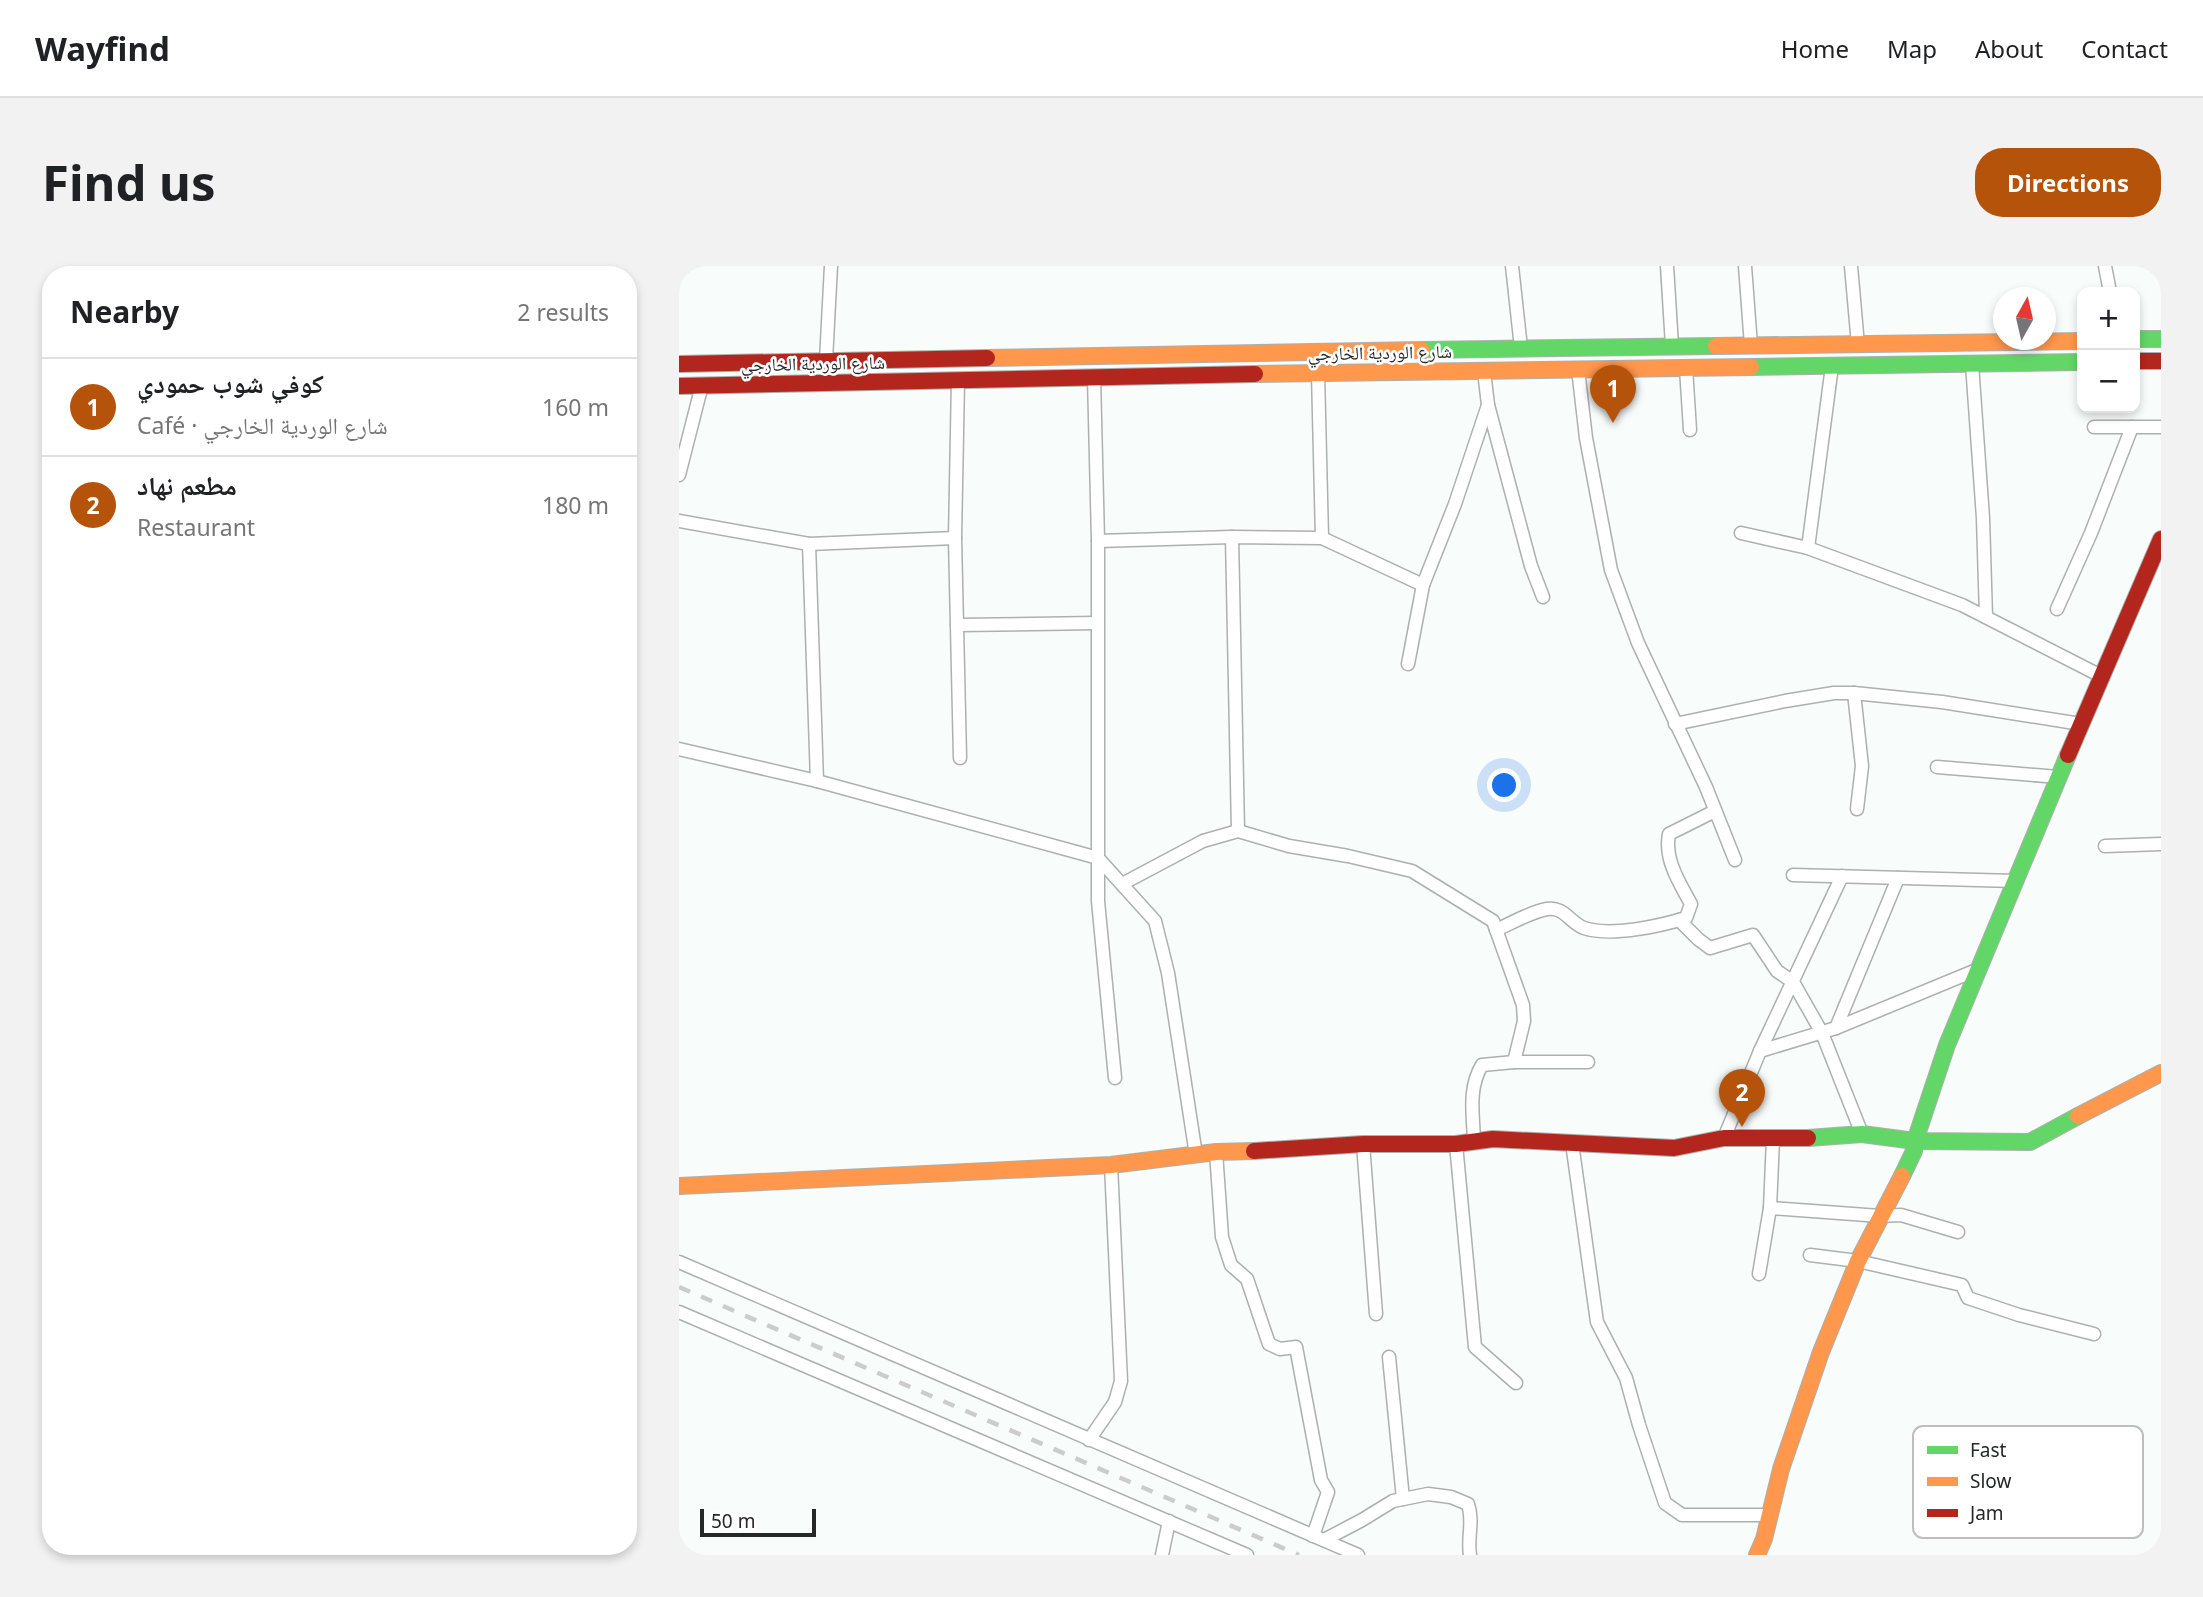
<!DOCTYPE html>
<html lang="en">
<head>
<meta charset="utf-8">
<style>
  :root { --surface:#fff; --page:#f2f2f2; --text:#202124; --muted:#757577; --line:#e0e0e0; --accent:#b45309 }
  body { margin:0; font-family:"Noto Sans","Noto Naskh Arabic",sans-serif; background:var(--page); color:var(--text) }
  .controls { position:absolute; right:21px; top:21px; display:grid; overflow:hidden; border-radius:14px; box-shadow:0 4px 10px #0003 }
  .controls button { width:63px; height:63px; display:grid; place-items:center; padding:0; border:0; border-bottom:2px solid var(--line); background:var(--surface); color:var(--text); font:35px sans-serif }
  .compass { position:absolute; left:1314px; top:21px; width:63px; height:63px; border-radius:50%; background:var(--surface); box-shadow:0 4px 10px #0003; rotate:8deg }
  .scale { position:absolute; left:21px; bottom:18px; width:116px; box-sizing:border-box; padding-left:7px; border:4px solid #252827; border-top:0; font-size:19px; line-height:24px; white-space:nowrap; color:#252827; -webkit-text-stroke:5px #fff; paint-order:stroke }
  .you { position:absolute; left:826px; top:520px; width:24px; height:24px; margin:-18px; border:5px solid #fff; border-radius:50%; background:#1a73e8; box-shadow:0 0 0 10px #1a73e833 }
  .badge { display:grid; place-items:center; width:46px; height:46px; border-radius:50%; background:var(--accent); color:#fff; font-size:23px; font-weight:700 }
  .pin { position:absolute; translate:-50% -58px; filter:drop-shadow(0 2px 4px #0008) }
  .pin::after { content:''; position:absolute; top:37px; width:24px; height:21px; background:inherit; clip-path:polygon(0 0,100% 0,50% 100%) }
  .list { margin:0; padding:0; list-style:none }
  h2 { display:flex; justify-content:space-between; align-items:center; height:91px; margin:0; padding:0 28px; font-size:30px }
  h2 small { font-size:23px; font-weight:400; color:var(--muted) }
  .list li { display:grid; grid-template-columns:46px 1fr auto; gap:21px; align-items:center; box-sizing:border-box; height:98px; padding:0 28px; border-top:2px solid var(--line) }
  .list b { display:block; font-size:26px; white-space:nowrap }
  .list p { margin:0; font-size:23px; white-space:nowrap; color:var(--muted) }
  .list em { font-size:23px; font-style:normal; color:var(--muted) }
  .map { position:relative; flex:none; width:1482px; height:1289px; overflow:hidden; border-radius:28px }
  header { display:flex; align-items:center; gap:42px; box-sizing:border-box; height:98px; padding:0 35px; background:var(--surface); border-bottom:2px solid var(--line) }
  header strong { font-size:33px }
  nav { display:flex; gap:38px; margin-inline-start:auto; font-size:24px }
  .intro { display:flex; align-items:center; justify-content:space-between; box-sizing:border-box; height:168px; padding:0 42px }
  h1 { margin:0; font-size:49px }
  .button { padding:18px 32px; border-radius:28px; background:var(--accent); color:#fff; font-size:24px; font-weight:700 }
  main { display:flex; gap:42px; padding:0 42px }
  aside { flex:1; background:var(--surface); border-radius:28px; box-shadow:0 4px 10px #0003 }
  .map>svg:first-child { display:block }
  .lines { fill:none; stroke-linecap:round; stroke-linejoin:round }
  .street-casing { stroke:#acb0ae; stroke-width:15 }
  .fast-casing { stroke:#acb0ae; stroke-width:18 }
  .slow-casing { stroke:#acb0ae; stroke-width:18 }
  .jam-casing { stroke:#acb0ae; stroke-width:18 }
  .street { stroke:#fefffe; stroke-width:12 }
  .fast { stroke:#63d668; stroke-width:16 }
  .slow { stroke:#ff974d; stroke-width:16 }
  .jam { stroke:#b3261e; stroke-width:16 }
  .rail { stroke:#ccc; stroke-width:4.5; stroke-dasharray:12 12; stroke-linecap:butt }
  .labels { text-anchor:middle; stroke-width:5; stroke-linejoin:round; paint-order:stroke }
  .street-label { font-size:18px; fill:#252827; stroke:#fff }
  .key { fill:#fff; stroke:#bebebe; stroke-width:2 }
  .key-label { font-size:19px; fill:#252827 }
</style>
</head>
<body>
<header>
<strong>Wayfind</strong>
<nav><a>Home</a><a>Map</a><a>About</a><a>Contact</a></nav>
</header>
<div class="intro"><h1>Find us</h1><a class="button">Directions</a></div>
<main>
<aside>
<h2>Nearby<small>2 results</small></h2>
<ul class="list">
<li><span class="badge">1</span><div><b>كوفي شوب حمودي</b><p>Café · شارع الوردية الخارجي</p></div><em>160 m</em></li>
<li><span class="badge">2</span><div><b>مطعم نهاد</b><p>Restaurant</p></div><em>180 m</em></li>
</ul>
</aside>
<div class="map">
<svg width="1482" height="1289" viewBox="0 0 1482 1289">
  <rect width="100%" height="100%" fill="#f8fcfa"/>
  <g class="lines">
    <defs>
      <g id="street">
        <polyline points="833,0 842,82"/>
        <polyline points="988,0 993,80"/>
        <polyline points="1066,0 1072,80"/>
        <polyline points="1172,0 1179,79"/>
        <polyline points="1426,0 1431,26"/>
        <polyline points="147,94 152,0"/>
        <polyline points="1293,98 1304,252 1307,351"/>
        <polyline points="1007,102 1011,164"/>
        <polyline points="899,103 907,172 932,304 959,377 1027,521 1056,594"/>
        <polyline points="805,105 809,139 852,300 864,331"/>
        <polyline points="639,107 643,272"/>
        <polyline points="415,111 419,275 419,635 436,812"/>
        <polyline points="279,114 276,272 281,492"/>
        <polyline points="1415,161 1482,161"/>
        <polyline points="0,209 23,119"/>
        <polyline points="0,255 130,278 276,272"/>
        <polyline points="1062,267 1129,282 1283,339 1424,411"/>
        <polyline points="553,271 559,565"/>
        <polyline points="419,275 553,271 643,272 744,319"/>
        <polyline points="130,278 138,515"/>
        <polyline points="1129,282 1153,100"/>
        <polyline points="1378,343 1412,267 1453,161"/>
        <polyline points="278,359 418,357"/>
        <polyline points="729,398 744,319 776,238 809,139"/>
        <polyline points="1175,427 1183,500 1178,543"/>
        <polyline points="996,458 1106,435 1155,427 1175,427 1263,436 1402,458"/>
        <polyline points="0,483 138,515 419,592 476,655 489,707 517,889"/>
        <polyline points="1258,501 1379,511"/>
        <polyline points="1426,580 1482,578"/>
        <polyline points="1114,609 1336,615"/>
        <polyline points="443,618 524,575 559,565 610,580 669,590 733,605 814,655 844,739 845,755 835,796"/>
        <polyline points="1000,654 1019,673 1031,682 1074,669 1098,705 1114,716 1143,767 1183,868"/>
        <path d="M817,664C833,657 851,646 868,643C885,640 891,657 905,662C932,671 981,660 1007,652L1012,638C1000,616 985,593 990,568L1036,545"/>
        <polyline points="1157,762 1219,612"/>
        <polyline points="1081,785 1157,762 1300,703"/>
        <polyline points="1045,872 1081,785 1163,610"/>
        <path d="M795,874C794,848 789,822 803,799L835,796H909"/>
        <polyline points="893,877 918,1056 947,1112 960,1159 986,1237 1003,1249 1091,1249"/>
        <polyline points="684,878 697,1048"/>
        <polyline points="777,878 796,1081 837,1117"/>
        <polyline points="537,886 543,971 552,999 568,1013 590,1078 601,1083 617,1081 642,1214 649,1226 634,1270"/>
        <polyline points="1091,942 1201,950 1222,949 1279,966"/>
        <polyline points="1131,989 1179,995 1283,1019 1289,1032 1340,1049 1415,1068"/>
        <polyline points="0,996 679,1289"/>
        <polyline points="1080,1008 1091,942 1094,873"/>
        <polyline points="0,1046 568,1289"/>
        <polyline points="710,1091 724,1233"/>
        <polyline points="410,1174 436,1136 442,1115 432,899"/>
        <path d="M645,1274L683,1254L714,1235L749,1228L772,1231L789,1238C795,1257 788,1270 791,1289"/>
        <polyline points="483,1289 490,1255"/>
      </g>
      <g id="fast">
        <polyline points="1456,73 1482,73"/>
        <polyline points="743,84 1037,80"/>
        <polyline points="1072,101 1403,96"/>
        <polyline points="1129,872 1183,868 1236,875 1351,876 1399,850"/>
        <polyline points="1223,910 1235,885 1236,875 1268,779 1389,489"/>
      </g>
      <g id="slow">
        <polyline points="1037,80 1403,75"/>
        <polyline points="308,92 743,84"/>
        <polyline points="576,108 1072,101"/>
        <polyline points="1399,850 1482,807"/>
        <polyline points="0,920 432,899 537,886 575,885"/>
        <polyline points="1078,1289 1085,1273 1102,1203 1142,1086 1179,995 1223,910"/>
      </g>
      <g id="jam">
        <polyline points="1456,95 1482,95"/>
        <polyline points="0,98 308,92"/>
        <polyline points="0,120 576,108"/>
        <polyline points="1389,489 1482,273"/>
        <polyline points="575,885 684,878 777,878 814,873 995,882 1045,872 1129,872"/>
      </g>
    </defs>
    <use href="#street" class="street-casing"/>
    <use href="#fast" class="fast-casing"/>
    <use href="#slow" class="slow-casing"/>
    <use href="#jam" class="jam-casing"/>
    <use href="#street" class="street"/>
    <use href="#fast" class="fast"/>
    <use href="#slow" class="slow"/>
    <use href="#jam" class="jam"/>
    <polyline class="rail" points="0,1021 620,1289"/>
  </g>
  <g class="labels">
    <g class="street-label">
      <text transform="translate(701 87) rotate(-1)" y="6">شارع الوردية الخارجي</text>
      <text transform="translate(134 98) rotate(-1)" y="6">شارع الوردية الخارجي</text>
    </g>
  </g>
  <rect x="1234" y="1160" width="230" height="112" rx="10" class="key"/>
  <rect x="1248" y="1180" width="31" height="8" fill="#63d668"/>
  <rect x="1248" y="1211" width="31" height="9" fill="#ff974d"/>
  <rect x="1248" y="1243" width="31" height="8" fill="#b3261e"/>
  <g class="key-label">
    <text x="1291" y="1191">Fast</text>
    <text x="1291" y="1222">Slow</text>
    <text x="1291" y="1254">Jam</text>
  </g>
</svg>
<div class="controls">
<button>+</button>
<button>−</button>
</div>
<svg class="compass" viewBox="-18 -18 36 36"><path d="M0-13l5 13h-10z" fill="#e53935"/><path d="M0 13l5-13h-10z" fill="#757577"/></svg>
<div class="scale">50 m</div>
<div class="you"></div>
<div class="pin badge" style="left:934px;top:157px">1</div>
<div class="pin badge" style="left:1063px;top:861px">2</div>
</div>
</main>
</body>
</html>
